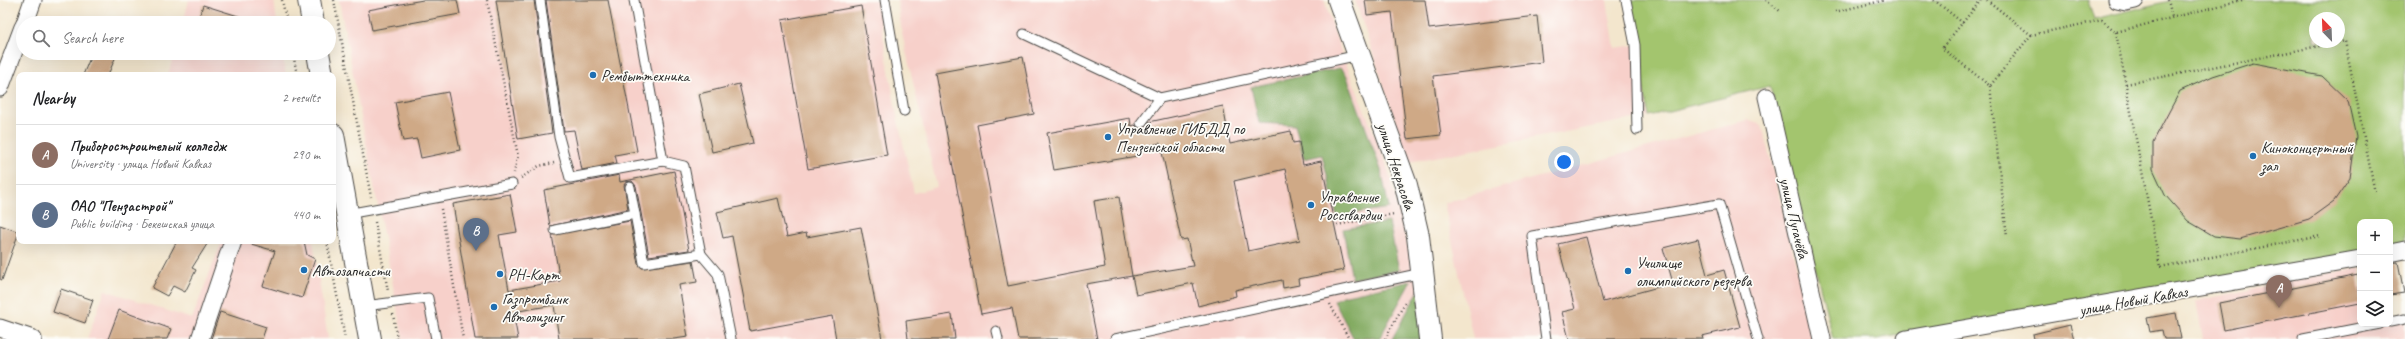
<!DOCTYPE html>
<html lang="en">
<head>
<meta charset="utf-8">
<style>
  :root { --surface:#fff; --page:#f2f2f2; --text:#202124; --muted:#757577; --line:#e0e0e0; --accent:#1f6fb2 }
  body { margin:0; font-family:Caveat,sans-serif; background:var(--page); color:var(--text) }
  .controls { position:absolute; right:12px; bottom:12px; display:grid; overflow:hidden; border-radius:8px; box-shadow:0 4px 16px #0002 }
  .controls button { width:36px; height:36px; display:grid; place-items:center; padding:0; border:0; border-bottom:1px solid var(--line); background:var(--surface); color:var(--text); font:20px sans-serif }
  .compass { position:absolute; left:2309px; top:12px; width:36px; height:36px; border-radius:50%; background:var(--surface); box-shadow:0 4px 16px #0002; rotate:337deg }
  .you { position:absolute; left:1564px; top:162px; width:14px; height:14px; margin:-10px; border:3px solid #fff; border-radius:50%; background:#1a73e8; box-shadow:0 0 0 6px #1a73e833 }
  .badge { display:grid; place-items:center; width:26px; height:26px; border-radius:50%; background:var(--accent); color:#fff; font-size:13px; font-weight:700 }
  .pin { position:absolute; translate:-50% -33px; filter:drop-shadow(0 1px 2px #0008) }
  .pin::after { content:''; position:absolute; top:21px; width:14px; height:12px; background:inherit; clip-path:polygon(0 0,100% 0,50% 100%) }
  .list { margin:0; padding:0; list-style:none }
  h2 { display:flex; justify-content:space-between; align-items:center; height:52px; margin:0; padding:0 16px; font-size:17px }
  h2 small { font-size:13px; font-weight:400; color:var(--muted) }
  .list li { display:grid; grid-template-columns:26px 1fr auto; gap:12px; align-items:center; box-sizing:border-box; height:60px; padding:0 16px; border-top:1px solid var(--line) }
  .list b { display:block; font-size:15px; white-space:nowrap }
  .list p { margin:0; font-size:13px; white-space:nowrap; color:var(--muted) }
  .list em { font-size:13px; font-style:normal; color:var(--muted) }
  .icon { flex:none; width:22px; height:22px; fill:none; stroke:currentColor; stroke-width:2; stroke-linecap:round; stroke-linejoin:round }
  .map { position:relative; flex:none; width:2405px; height:339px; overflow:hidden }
  .search { position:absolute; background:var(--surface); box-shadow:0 4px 16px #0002; left:16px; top:16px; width:320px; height:44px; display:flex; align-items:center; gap:10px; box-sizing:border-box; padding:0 14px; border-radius:22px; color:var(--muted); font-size:15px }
  .panel { position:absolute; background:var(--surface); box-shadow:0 4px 16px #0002; left:16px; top:72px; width:320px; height:172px; border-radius:8px }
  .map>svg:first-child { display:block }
  .built { fill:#f7d0ca }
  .green { fill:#a3c56e; stroke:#67784c; fill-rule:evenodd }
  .forest { fill:#82aa61; stroke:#566a46 }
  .building { fill:#cfa986; fill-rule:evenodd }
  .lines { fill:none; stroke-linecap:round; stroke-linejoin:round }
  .lane-casing { stroke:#494743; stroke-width:11 }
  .street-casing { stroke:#494743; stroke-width:19 }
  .secondary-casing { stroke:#494743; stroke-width:24 }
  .primary-casing { stroke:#494743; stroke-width:24 }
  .path { stroke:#494743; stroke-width:2.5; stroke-dasharray:1 3; stroke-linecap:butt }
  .lane { stroke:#fff; stroke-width:9 }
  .street { stroke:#fff; stroke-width:17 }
  .secondary { stroke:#fff; stroke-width:22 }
  .primary { stroke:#fff; stroke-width:22 }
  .poi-dot { fill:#1f6fb2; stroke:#fdfcf7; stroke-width:1.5 }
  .labels { text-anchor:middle; stroke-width:3.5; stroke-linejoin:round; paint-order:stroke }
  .poi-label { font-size:16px; fill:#2b2b2b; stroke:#fdfcf7; text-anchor:start }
  .street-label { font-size:16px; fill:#2b2b2b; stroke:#fdfcf7 }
</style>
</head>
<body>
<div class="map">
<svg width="2405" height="339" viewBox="0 0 2405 339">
  <rect width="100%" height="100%" fill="#fdfcf7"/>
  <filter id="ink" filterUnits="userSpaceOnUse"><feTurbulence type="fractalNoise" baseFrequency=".025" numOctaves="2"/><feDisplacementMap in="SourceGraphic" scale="8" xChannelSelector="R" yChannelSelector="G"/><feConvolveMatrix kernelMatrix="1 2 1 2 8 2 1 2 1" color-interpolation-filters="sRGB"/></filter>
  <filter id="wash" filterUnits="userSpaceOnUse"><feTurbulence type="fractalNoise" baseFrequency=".012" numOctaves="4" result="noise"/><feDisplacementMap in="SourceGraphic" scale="16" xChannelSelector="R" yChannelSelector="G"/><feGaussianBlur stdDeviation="0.9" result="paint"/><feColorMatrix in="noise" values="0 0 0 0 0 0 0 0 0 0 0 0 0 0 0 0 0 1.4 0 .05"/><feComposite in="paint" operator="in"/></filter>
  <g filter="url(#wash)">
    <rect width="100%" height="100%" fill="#f3e6cd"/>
    <g class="built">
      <polygon points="189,0 274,0 277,23 183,23"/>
      <polygon points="339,0 877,0 896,112 914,193 937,187 903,38 897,0 1324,0 1341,51 1388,169 1419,290 1423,339 403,339"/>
      <polygon points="1355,0 1607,0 1615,48 1635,45 1649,116 1409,162"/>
      <polygon points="174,53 282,53 286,75 168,75"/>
      <polygon points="1747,120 1762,125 1814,339 1473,339 1444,203"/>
      <polygon points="222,241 313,241 328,339 87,339 105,290 192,319"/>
      <polygon points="2360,267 2360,324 2390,324 2390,316 2405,314 2405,339 2203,339 2196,301"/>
    </g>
    <path class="green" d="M1631,0H2088L2094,19L2174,0H2405V247L2390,250V222H2360V257L2325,264L1876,339H1833L1770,86L1649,116L1635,45ZM2315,18H2339V42H2315Z"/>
    <g class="forest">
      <polygon points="1340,68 1346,74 1381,170 1389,208 1337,216 1322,155 1304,159 1295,125 1259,123 1251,87"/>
      <polygon points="1389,222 1399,270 1352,279 1343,229"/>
      <polygon points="1411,281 1379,339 1367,337 1354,339 1334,301 1342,296"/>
      <polygon points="1419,290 1423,339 1392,339"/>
    </g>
    <g id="blocks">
      <g class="building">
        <polygon points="423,0 457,0 460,14 372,30 368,10"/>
        <polygon points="496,0 534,0 552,133 518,139"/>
        <polygon points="546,0 608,0 637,151 615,155 617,163 582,170 574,130 564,131"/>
        <polygon points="1365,0 1425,0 1429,29 1537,16 1542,62 1433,76 1441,135 1407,139 1392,12 1367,15"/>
        <polygon points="203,5 251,20 250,23 197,23"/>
        <polygon points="861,6 887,155 808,169 782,20"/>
        <polygon points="92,53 108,53 116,56 108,75 83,75"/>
        <polygon points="1023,57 1034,114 977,125 1008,286 1105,267 1094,201 1119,197 1132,276 1086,284 1097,339 1018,339 1012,308 981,314 935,73"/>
        <polygon points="2253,63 2322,76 2348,101 2356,137 2350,178 2334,201 2309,219 2240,239 2214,236 2188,221 2165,195 2153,169 2153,142 2180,91 2213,76"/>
        <polygon points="739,84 753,143 712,152 699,94"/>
        <polygon points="448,92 460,150 421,158 417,139 403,141 395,102"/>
        <path d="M1223,106L1230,144L1291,131L1293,143L1299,142L1303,165L1321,161L1344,270L1298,279L1299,285L1283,288L1282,280L1235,290L1236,296L1198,306L1193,283L1136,295L1132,276L1193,266L1187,239L1181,240L1160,143L1135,149L1137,156L1054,170L1047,133L1130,118L1131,126L1135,125L1138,128L1143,129L1149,122ZM1285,169L1300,240L1248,251L1234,181Z"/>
        <polygon points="674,171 689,250 649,256 636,186 632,181 626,182 624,185 628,209 550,226 544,190 619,175 620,182"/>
        <polygon points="510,194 517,232 499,235 509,290 560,281 552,235 630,221 638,264 642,268 693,261 697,282 679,285 688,337 674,339 559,339 554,305 513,312 518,339 475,339 453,204"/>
        <polygon points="778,198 787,237 806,233 807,237 861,227 882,339 836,339 832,316 750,331 732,236 723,238 717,212"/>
        <polygon points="0,225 19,232 2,280 0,279"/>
        <polygon points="1586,237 1603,302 1673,283 1663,248 1698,239 1707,275 1724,270 1740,327 1702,336 1703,339 1569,339 1562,312 1575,309 1558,244"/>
        <polygon points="177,241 209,241 192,268 196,270 185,292 173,286 167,296 152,288"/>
        <polygon points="252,241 304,241 307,255 315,259 302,298 263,286 275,251 251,244"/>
        <polygon points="2398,262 2404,293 2390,295 2390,263"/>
        <polygon points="2358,275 2360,303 2224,330 2219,303"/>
        <polygon points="61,289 93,300 85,323 53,312"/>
        <polygon points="119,310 171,329 167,339 108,339"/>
        <polygon points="220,312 266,327 262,339 211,339"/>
        <polygon points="2176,313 2181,339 2164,339 2162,330 2150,332 2147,318"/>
        <polygon points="952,314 955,339 908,339 906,321"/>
        <polygon points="2070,325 2074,339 2034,339 2033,334"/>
      </g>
    </g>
  </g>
  <g filter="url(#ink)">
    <use href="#blocks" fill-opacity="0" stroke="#494743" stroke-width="1"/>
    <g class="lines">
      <defs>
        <g id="lane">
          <polyline points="540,0 559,137 570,178 663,161 634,0"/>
          <polyline points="885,0 904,111"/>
          <polyline points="1626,0 1635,45 1637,130"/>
          <polyline points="1024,34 1160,98 1359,55"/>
          <polyline points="1141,123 1160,98"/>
          <polyline points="630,187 644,263 701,254 684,166 663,161"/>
          <polyline points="347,214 512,184"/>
          <polyline points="555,230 635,214"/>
          <polyline points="701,254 718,274 731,339"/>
          <polyline points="364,306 428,298 436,339"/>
          <polyline points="2390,322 2405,319"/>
          <polyline points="996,331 998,339"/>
          <polyline points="1115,339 1422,273"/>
          <polyline points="1546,339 1532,236 1719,204 1758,339"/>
          <polyline points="2303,339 2380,324"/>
        </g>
        <g id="street">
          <polyline points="2117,0 2126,2 2135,0"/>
          <polyline points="25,23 33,0"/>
          <polyline points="0,88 23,27"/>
          <polyline points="1767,97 1822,339"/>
          <polyline points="2390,253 2405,250"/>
          <polyline points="0,328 33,339"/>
          <polyline points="200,339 233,241"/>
          <polyline points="1906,339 2360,259"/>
        </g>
        <polyline id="secondary" points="1339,0 1406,185 1418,236 1430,339"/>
        <g id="primary">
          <polyline points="309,0 313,23"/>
          <polyline points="318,53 322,75"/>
          <polyline points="333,135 370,339"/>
        </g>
      </defs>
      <use href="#lane" class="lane-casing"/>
      <use href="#street" class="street-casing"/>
      <use href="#secondary" class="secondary-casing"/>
      <use href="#primary" class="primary-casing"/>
      <g class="path">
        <polyline points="282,0 287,23"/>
        <polyline points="334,0 371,197"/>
        <polyline points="487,0 518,156 514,173"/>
        <polyline points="1766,0 1780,11"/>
        <polyline points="1934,0 1963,23"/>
        <polyline points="1981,0 1942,48 1990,86 2031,35 1987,0"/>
        <polyline points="2168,0 2172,17"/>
        <polyline points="1835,12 1885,0"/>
        <polyline points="2116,32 2160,267 2320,236"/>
        <polyline points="2031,35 2102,20 2116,32 2242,0"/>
        <polyline points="293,53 297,75"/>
        <polyline points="2126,84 2345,41 2375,193"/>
        <polyline points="1990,86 2007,237"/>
        <polyline points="521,178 539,166 554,163"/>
        <polyline points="441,209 463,339"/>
        <polyline points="375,222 388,291"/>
        <polyline points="1337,225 1394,214"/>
        <polyline points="327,241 345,339"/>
        <polyline points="1330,304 1349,339"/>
        <polyline points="393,314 397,339"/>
        <polyline points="1385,339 1406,301"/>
      </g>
      <use href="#lane" class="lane"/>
      <use href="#street" class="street"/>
      <use href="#secondary" class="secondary"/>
      <use href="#primary" class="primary"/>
    </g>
  </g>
  <g class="poi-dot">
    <circle cx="593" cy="75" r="4"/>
    <circle cx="1108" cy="137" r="4"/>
    <circle cx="2253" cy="156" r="4"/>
    <circle cx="1311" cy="205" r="4"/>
    <circle cx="304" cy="270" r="4"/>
    <circle cx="1628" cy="271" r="4"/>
    <circle cx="500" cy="274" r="4"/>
    <circle cx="494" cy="307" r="4"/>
  </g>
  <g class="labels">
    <g class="poi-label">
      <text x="601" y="81">Рембыттехника</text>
      <text x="1116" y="134">Управление ГИБДД по<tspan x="1116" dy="18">Пензенской области</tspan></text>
      <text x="2261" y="153">Киноконцертный<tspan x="2261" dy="18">зал</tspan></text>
      <text x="1319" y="202">Управление<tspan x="1319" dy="18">Россгвардии</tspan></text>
      <text x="1636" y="268">Училище<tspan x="1636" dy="18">олимпийского резерва</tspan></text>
      <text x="312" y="276">Автозапчасти</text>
      <text x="508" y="280">РН-Карт</text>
      <text x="502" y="304">Газпромбанк<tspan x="502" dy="18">Автолизинг</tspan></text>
    </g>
    <g class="street-label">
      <text transform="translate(1397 166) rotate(72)" y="6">улица Некрасова</text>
      <text transform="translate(1795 218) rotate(77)" y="6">улица Пугачёва</text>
      <text transform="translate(2133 300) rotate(-10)" y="6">улица Новый Кавказ</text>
    </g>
  </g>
</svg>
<div class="controls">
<button>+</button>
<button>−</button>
<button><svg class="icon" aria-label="layers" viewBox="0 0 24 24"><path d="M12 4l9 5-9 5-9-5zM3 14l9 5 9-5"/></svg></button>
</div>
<svg class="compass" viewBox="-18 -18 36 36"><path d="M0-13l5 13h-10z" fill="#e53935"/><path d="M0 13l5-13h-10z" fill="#757577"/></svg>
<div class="you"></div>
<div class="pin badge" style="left:2279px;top:308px;background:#8d6e63">A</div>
<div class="pin badge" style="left:476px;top:251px;background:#5c6f8a">B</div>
<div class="search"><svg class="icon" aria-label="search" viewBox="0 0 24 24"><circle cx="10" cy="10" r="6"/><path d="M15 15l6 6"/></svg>Search here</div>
<section class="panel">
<h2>Nearby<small>2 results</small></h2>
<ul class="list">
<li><span class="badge" style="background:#8d6e63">A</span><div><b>Приборостроителый колледж</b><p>University · улица Новый Кавказ</p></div><em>290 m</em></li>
<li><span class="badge" style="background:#5c6f8a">B</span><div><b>ОАО &quot;Пензастрой&quot;</b><p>Public building · Бекешская улица</p></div><em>440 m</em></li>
</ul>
</section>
</div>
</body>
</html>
